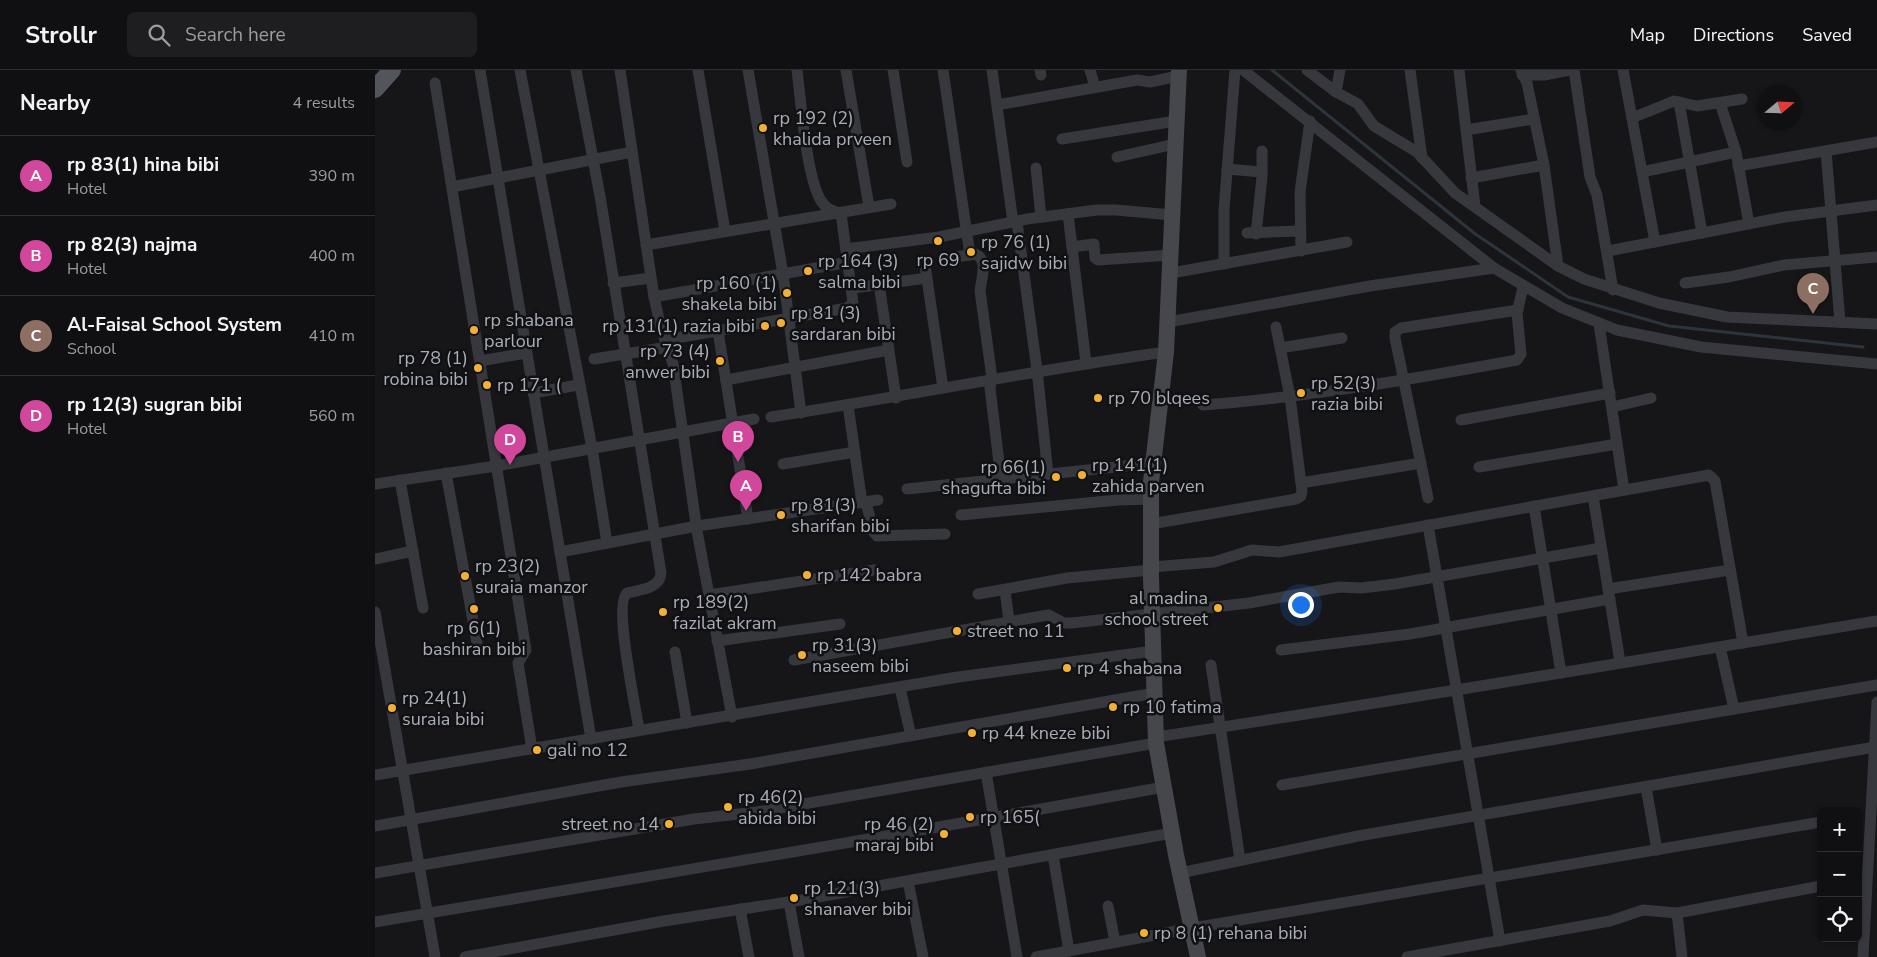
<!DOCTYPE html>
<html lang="en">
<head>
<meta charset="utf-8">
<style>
  :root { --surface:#101012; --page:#1e1e20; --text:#f1f3f6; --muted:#9c9d9f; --line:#303032; --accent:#ea580c }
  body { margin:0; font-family:"Nunito Sans",sans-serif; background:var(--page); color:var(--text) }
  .controls { position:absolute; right:15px; bottom:15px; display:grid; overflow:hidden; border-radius:8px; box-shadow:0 1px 4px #0004 }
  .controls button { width:45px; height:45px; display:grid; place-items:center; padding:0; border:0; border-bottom:1px solid var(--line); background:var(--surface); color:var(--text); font:25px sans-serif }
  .compass { position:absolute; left:1382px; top:15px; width:45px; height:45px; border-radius:50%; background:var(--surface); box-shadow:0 1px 4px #0004; rotate:71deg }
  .you { position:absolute; left:925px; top:534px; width:18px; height:18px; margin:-12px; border:4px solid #fff; border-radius:50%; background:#1a73e8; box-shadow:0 0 0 8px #1a73e833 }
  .badge { display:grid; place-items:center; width:32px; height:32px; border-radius:50%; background:var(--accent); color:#fff; font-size:16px; font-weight:700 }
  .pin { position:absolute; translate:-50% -41px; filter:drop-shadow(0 1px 2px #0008) }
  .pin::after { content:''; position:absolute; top:26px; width:18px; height:15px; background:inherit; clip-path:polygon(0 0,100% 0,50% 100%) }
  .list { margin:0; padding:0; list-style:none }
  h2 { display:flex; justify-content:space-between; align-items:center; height:65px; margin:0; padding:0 20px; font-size:21px }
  h2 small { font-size:16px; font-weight:400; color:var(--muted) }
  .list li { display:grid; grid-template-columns:32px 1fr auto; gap:15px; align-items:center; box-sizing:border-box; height:80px; padding:0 20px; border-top:1px solid var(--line) }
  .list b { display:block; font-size:19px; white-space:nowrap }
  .list p { margin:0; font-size:16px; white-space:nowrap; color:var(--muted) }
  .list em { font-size:16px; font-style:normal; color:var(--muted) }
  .icon { flex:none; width:28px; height:28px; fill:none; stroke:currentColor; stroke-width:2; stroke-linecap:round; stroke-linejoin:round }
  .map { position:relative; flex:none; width:1502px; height:887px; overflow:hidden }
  header { display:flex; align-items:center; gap:30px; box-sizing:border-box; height:70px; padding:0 25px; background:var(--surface); border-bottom:1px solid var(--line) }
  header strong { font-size:24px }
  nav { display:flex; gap:28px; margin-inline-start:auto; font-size:18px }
  .search { width:350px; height:45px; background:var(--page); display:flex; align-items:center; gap:12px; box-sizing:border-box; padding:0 18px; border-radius:8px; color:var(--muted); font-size:19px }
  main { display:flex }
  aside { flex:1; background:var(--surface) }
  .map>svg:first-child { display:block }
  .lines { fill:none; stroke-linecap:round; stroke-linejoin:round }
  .stream { stroke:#2c353c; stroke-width:3 }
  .street { stroke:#37383d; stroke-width:11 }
  .secondary { stroke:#45474d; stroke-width:16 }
  .primary { stroke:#53555c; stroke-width:18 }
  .poi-dot { fill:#f2b134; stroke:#111113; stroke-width:2 }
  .labels { text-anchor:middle; stroke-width:5; stroke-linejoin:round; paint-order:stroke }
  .poi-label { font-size:18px; fill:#a8adb8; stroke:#111113; text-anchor:start }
</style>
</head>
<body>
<header>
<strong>Strollr</strong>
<div class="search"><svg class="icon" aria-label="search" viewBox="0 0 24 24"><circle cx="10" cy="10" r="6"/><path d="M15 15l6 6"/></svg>Search here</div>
<nav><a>Map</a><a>Directions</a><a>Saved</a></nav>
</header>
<main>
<aside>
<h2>Nearby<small>4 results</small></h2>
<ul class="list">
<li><span class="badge" style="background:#d1479c">A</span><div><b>rp 83(1) hina bibi</b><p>Hotel</p></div><em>390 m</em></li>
<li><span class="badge" style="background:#d1479c">B</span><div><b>rp 82(3) najma</b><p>Hotel</p></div><em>400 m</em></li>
<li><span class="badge" style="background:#8d6e63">C</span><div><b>Al-Faisal School System</b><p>School</p></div><em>410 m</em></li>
<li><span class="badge" style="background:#d1479c">D</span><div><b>rp 12(3) sugran bibi</b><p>Hotel</p></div><em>560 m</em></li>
</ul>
</aside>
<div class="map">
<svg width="1502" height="887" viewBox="0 0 1502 887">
  <rect width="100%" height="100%" fill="#161618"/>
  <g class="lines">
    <polyline class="stream" points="897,0 1099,163 1193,227 1294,256 1488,277"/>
    <g class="street">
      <polyline points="105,0 216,669"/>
      <polyline points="145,0 217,378 232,473"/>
      <path d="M201,0L225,126L286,503C285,519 264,520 252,523C238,534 261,638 264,660"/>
      <polyline points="245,0 279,227 286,258 298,294 322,461 357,647"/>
      <polyline points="323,0 350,161"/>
      <polyline points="373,0 408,204 426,343"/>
      <polyline points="471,0 494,137"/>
      <polyline points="518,0 532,92"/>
      <polyline points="568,0 595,185"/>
      <polyline points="617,0 638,152"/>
      <polyline points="665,0 666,5"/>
      <polyline points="715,0 720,17"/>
      <polyline points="868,0 1119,198 1187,238 1242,260 1326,277 1502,294"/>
      <polyline points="932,0 961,22 983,34 999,56 1042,82 1080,123 1183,196 1209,209 1284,233 1352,247 1502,254"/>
      <polyline points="1035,0 1047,88"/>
      <polyline points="1084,0 1100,136"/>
      <polyline points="1146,0 1152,13 1169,95 1183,196"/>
      <polyline points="1199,0 1215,107 1222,125 1238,220"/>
      <polyline points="1248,0 1280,172"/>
      <polyline points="1147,5 1169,5 1195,0"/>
      <polyline points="60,13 151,580 143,593 157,679"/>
      <polyline points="961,22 965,0"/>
      <polyline points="1304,32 1327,163"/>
      <polyline points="1345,33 1361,82 1374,154"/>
      <polyline points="622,35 762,10 775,12 803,6"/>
      <polyline points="1257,48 1299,31 1322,36 1367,29"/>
      <polyline points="1091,60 1159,49"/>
      <polyline points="687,69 801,51"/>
      <polyline points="1451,81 1465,252"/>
      <polyline points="742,87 800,74"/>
      <polyline points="1363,96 1502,72"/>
      <polyline points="661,98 666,147"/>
      <polyline points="852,99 887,102"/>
      <polyline points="1267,102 1361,82"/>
      <polyline points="1096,108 1169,95"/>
      <polyline points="77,117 257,82"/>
      <polyline points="693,144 711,293"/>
      <polyline points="642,152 662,300 673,404"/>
      <polyline points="872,163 924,161"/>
      <polyline points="881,164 887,107 887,81"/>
      <polyline points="271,175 516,134"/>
      <polyline points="697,177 719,174 720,188 723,190 796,185"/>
      <polyline points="471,179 564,167 652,149 722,140 741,140 797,145"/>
      <polyline points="926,181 925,122 935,51"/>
      <polyline points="1233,181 1410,147 1502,135"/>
      <path d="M574,188L600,184C614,189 606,210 605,221L617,308L615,318L626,409"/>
      <polyline points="849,194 849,140 860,0"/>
      <polyline points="550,195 568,318"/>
      <polyline points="796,203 972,172"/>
      <polyline points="238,213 276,208"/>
      <polyline points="1310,213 1354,207 1409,195 1502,187"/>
      <polyline points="504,214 521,328"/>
      <polyline points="478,218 552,208"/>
      <polyline points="279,227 474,192"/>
      <polyline points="793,252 995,216 1119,198"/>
      <polyline points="1224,254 1249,420"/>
      <polyline points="343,261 373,449"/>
      <path d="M290,270L472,238L478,233L466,143C456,141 450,138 445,129C431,103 426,32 422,0"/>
      <polyline points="905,278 967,268"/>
      <polyline points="219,289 293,277"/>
      <polyline points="105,291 151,283"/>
      <polyline points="351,310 514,280"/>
      <polyline points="158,323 203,315"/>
      <polyline points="473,335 487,433"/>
      <path d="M828,335C934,327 1038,309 1142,290L1146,284L1142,243L1148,217"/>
      <polyline points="1237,337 1276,328"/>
      <path d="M396,347C528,327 658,300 791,282"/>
      <polyline points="1086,350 1235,323"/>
      <polyline points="408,394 480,382"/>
      <polyline points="1104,397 1242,374"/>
      <polyline points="71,403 103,578"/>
      <polyline points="25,410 48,538"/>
      <polyline points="926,413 1046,393"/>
      <polyline points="0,414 121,396 379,349"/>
      <polyline points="532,419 779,393"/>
      <polyline points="1218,426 1245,592"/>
      <polyline points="1053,428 1020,268 1020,262 1026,258 1143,240"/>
      <polyline points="491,432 498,461 502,466 570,464"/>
      <polyline points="1159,436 1186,603"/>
      <polyline points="586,445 743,430 776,429"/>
      <polyline points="776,454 921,429 926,426 927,421 915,327 901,257"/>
      <polyline points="1053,455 1125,871"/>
      <polyline points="185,482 322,456 503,430"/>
      <polyline points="0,489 38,481"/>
      <polyline points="776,497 839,492 877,480 904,482 1334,405 1340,411 1368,573"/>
      <polyline points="1233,519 1355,500"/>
      <polyline points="630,520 634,551"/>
      <polyline points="603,524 692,508 776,500"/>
      <polyline points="334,525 499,500"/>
      <polyline points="0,542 60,887"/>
      <polyline points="342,571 465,554"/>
      <polyline points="1345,577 1359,639"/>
      <polyline points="906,580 1035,564 1235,529"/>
      <polyline points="300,582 312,653"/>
      <polyline points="419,590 667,546 674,545 689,553 697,553 874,533 964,517 986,518 1020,514 1226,478"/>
      <polyline points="836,595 865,790"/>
      <polyline points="525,618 536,666"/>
      <path d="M781,667C1022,631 1262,590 1502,551"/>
      <polyline points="611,702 642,887"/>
      <polyline points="0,705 583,607 778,581"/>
      <polyline points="907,715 1502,615"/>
      <polyline points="1271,717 1282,780"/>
      <polyline points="0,756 246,712 375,694 780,623"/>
      <polyline points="678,785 694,881"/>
      <polyline points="0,803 319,749 382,742 781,673"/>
      <polyline points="805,803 983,766 1500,677"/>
      <polyline points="533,811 548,887"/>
      <polyline points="414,832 424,887"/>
      <polyline points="733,836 740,872"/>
      <polyline points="365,839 374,887"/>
      <polyline points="1302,843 1307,887"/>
      <path d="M0,852C263,808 526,765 789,717"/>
      <polyline points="90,887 289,851 426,830 797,763"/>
      <polyline points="661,887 818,858 1446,752"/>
      <polyline points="1032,887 1235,851 1268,840 1302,843 1446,816"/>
      <polyline points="1488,887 1502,632"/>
    </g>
    <polyline class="secondary" points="804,0 791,282 776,412 776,507 781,673 801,785 823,887"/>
    <polyline class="primary" points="0,19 17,0"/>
  </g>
  <g class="poi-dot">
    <circle cx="388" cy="58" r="5"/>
    <circle cx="563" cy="171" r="5"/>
    <circle cx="596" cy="182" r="5"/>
    <circle cx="433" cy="201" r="5"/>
    <circle cx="412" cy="223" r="5"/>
    <circle cx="406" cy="253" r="5"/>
    <circle cx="390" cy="256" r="5"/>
    <circle cx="99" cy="260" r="5"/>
    <circle cx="345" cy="291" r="5"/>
    <circle cx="103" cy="298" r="5"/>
    <circle cx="112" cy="315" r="5"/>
    <circle cx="926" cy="323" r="5"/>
    <circle cx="723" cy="328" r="5"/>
    <circle cx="707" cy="405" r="5"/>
    <circle cx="681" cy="407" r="5"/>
    <circle cx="406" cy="445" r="5"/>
    <circle cx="432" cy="505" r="5"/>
    <circle cx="90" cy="506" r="5"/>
    <circle cx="843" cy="538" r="5"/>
    <circle cx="99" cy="539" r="5"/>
    <circle cx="288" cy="542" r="5"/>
    <circle cx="582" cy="561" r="5"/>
    <circle cx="427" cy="585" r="5"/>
    <circle cx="692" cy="598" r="5"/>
    <circle cx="738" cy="637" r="5"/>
    <circle cx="17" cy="638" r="5"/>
    <circle cx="597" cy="663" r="5"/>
    <circle cx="162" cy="680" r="5"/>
    <circle cx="353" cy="737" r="5"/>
    <circle cx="595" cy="747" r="5"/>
    <circle cx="294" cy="754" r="5"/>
    <circle cx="569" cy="764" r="5"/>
    <circle cx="419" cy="828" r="5"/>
    <circle cx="769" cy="863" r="5"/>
  </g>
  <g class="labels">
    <g class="poi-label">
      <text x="398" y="54">rp 192 (2)<tspan x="398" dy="21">khalida prveen</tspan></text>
      <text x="606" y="178">rp 76 (1)<tspan x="606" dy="21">sajidw bibi</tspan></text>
      <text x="563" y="196" text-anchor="middle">rp 69</text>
      <text x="443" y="197">rp 164 (3)<tspan x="443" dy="21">salma bibi</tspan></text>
      <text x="402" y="219" text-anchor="end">rp 160 (1)<tspan x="402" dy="21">shakela bibi</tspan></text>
      <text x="416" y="249">rp 81 (3)<tspan x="416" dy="21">sardaran bibi</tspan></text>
      <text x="109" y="256">rp shabana<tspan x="109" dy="21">parlour</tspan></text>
      <text x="380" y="262" text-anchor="end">rp 131(1) razia bibi</text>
      <text x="335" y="287" text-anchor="end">rp 73 (4)<tspan x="335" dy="21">anwer bibi</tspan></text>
      <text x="93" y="294" text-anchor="end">rp 78 (1)<tspan x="93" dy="21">robina bibi</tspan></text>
      <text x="936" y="319">rp 52(3)<tspan x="936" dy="21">razia bibi</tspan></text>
      <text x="122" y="321">rp 171 (</text>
      <text x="733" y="334">rp 70 blqees</text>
      <text x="717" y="401">rp 141(1)<tspan x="717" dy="21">zahida parven</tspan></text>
      <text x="671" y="403" text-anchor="end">rp 66(1)<tspan x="671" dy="21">shagufta bibi</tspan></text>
      <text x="416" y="441">rp 81(3)<tspan x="416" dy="21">sharifan bibi</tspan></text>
      <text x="100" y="502">rp 23(2)<tspan x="100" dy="21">suraia manzor</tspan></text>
      <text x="442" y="511">rp 142 babra</text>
      <text x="833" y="534" text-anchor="end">al madina<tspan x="833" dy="21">school street</tspan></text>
      <text x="298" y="538">rp 189(2)<tspan x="298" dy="21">fazilat akram</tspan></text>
      <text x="99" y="564" text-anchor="middle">rp 6(1)<tspan x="99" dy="21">bashiran bibi</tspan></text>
      <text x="592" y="567">street no 11</text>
      <text x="437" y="581">rp 31(3)<tspan x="437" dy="21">naseem bibi</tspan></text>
      <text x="702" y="604">rp 4 shabana</text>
      <text x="27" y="634">rp 24(1)<tspan x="27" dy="21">suraia bibi</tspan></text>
      <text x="748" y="643">rp 10 fatima</text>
      <text x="607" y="669">rp 44 kneze bibi</text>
      <text x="172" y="686">gali no 12</text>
      <text x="363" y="733">rp 46(2)<tspan x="363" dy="21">abida bibi</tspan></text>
      <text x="605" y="753">rp 165(</text>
      <text x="284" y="760" text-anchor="end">street no 14</text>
      <text x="559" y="760" text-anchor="end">rp 46 (2)<tspan x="559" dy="21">maraj bibi</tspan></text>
      <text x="429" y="824">rp 121(3)<tspan x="429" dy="21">shanaver bibi</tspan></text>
      <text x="779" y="869">rp 8 (1) rehana bibi</text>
    </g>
  </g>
</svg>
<div class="controls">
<button>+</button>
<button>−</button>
<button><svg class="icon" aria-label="locate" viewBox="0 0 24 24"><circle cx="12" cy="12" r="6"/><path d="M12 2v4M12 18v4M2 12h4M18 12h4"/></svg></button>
</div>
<svg class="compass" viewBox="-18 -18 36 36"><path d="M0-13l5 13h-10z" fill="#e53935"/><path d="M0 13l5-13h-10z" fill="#9c9d9f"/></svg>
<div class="you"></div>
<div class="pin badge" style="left:371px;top:441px;background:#d1479c">A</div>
<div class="pin badge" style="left:363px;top:392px;background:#d1479c">B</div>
<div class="pin badge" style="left:1438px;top:244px;background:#8d6e63">C</div>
<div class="pin badge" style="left:135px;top:395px;background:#d1479c">D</div>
</div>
</main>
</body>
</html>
